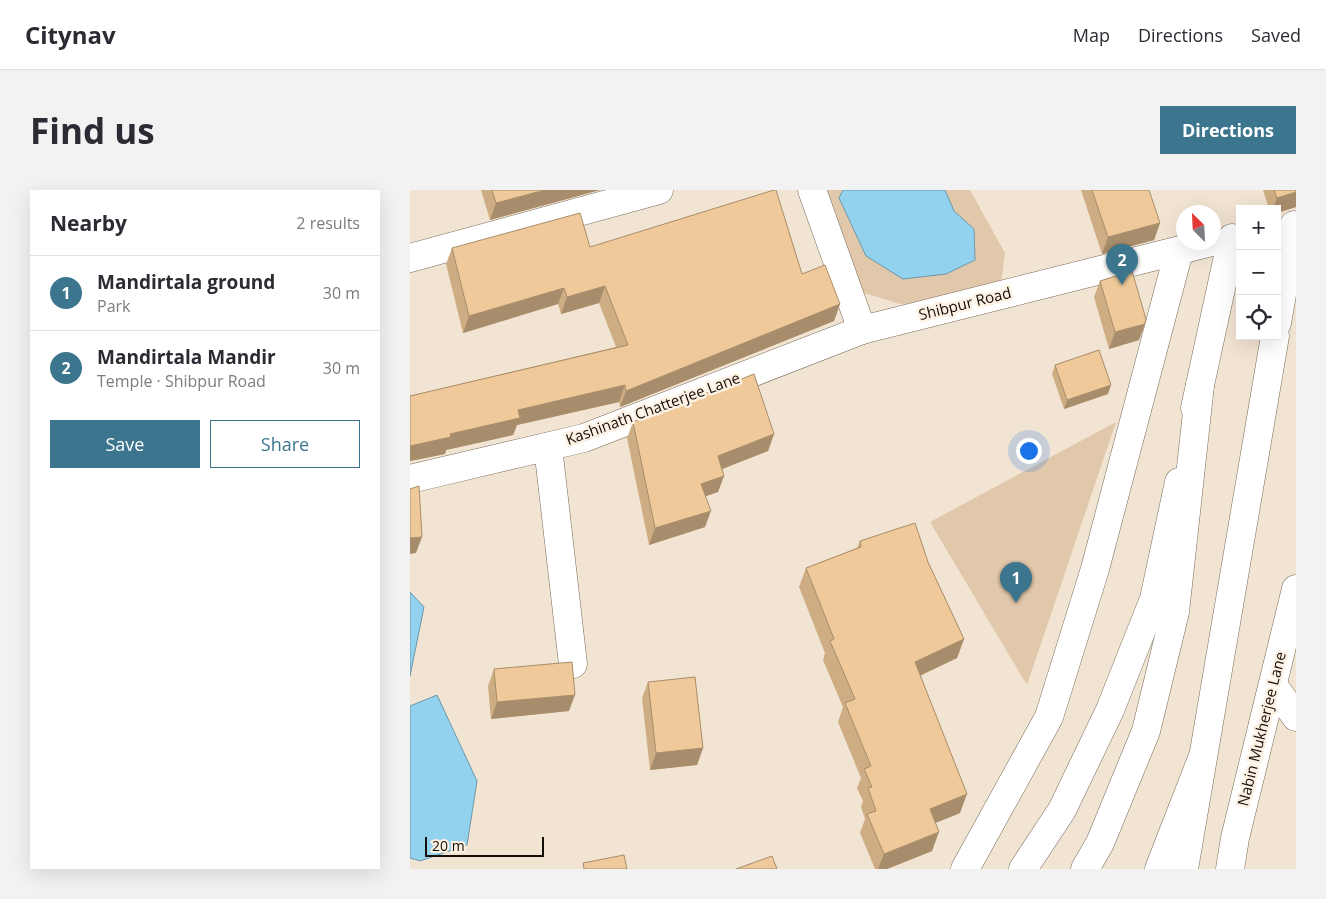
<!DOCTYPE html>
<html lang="en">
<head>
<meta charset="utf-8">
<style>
  :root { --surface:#fff; --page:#f2f2f3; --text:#2b2b33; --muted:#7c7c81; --line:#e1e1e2; --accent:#3b768e }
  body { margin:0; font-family:"Open Sans",sans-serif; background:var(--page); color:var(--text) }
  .controls { position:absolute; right:15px; top:15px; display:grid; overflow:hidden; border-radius:0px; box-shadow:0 5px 20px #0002 }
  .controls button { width:45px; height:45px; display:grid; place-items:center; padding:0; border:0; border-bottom:1px solid var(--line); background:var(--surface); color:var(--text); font:25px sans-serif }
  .compass { position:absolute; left:766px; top:15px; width:45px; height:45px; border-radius:50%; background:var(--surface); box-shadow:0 5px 20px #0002; rotate:336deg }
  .scale { position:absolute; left:15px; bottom:12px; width:119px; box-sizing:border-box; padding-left:5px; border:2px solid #140f09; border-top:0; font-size:14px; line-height:18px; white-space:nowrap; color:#140f09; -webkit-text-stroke:4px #fdf1e3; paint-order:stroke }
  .you { position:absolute; left:618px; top:260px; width:18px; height:18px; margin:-12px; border:4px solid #fff; border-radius:50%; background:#1a73e8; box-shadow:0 0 0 8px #1a73e833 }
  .badge { display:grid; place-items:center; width:32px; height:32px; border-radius:50%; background:var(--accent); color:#fff; font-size:16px; font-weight:700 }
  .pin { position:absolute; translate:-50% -41px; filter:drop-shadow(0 1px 2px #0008) }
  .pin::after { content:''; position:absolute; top:26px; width:18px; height:15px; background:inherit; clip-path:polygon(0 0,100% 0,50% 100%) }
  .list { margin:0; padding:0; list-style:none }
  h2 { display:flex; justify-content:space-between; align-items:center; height:65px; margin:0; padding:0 20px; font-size:21px }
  h2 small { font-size:16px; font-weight:400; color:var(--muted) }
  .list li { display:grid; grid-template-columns:32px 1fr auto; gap:15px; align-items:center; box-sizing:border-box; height:75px; padding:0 20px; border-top:1px solid var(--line) }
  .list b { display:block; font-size:19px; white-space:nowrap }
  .list p { margin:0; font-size:16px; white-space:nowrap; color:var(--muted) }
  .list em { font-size:16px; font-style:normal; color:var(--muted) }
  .actions { display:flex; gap:10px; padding:15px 20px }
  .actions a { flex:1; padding:11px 0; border:1px solid var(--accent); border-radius:0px; text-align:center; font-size:18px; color:var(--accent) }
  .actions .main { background:var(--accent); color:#fff }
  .icon { flex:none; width:28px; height:28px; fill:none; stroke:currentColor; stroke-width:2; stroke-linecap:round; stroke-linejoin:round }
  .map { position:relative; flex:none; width:886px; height:679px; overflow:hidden; border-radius:0px }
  header { display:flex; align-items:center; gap:30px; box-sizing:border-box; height:70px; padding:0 25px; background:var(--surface); border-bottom:1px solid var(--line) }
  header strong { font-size:24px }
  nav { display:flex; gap:28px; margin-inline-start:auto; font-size:18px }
  .intro { display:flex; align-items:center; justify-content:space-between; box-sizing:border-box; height:120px; padding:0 30px }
  h1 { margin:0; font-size:35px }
  .button { padding:12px 22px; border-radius:0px; background:var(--accent); color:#fff; font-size:18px; font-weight:700 }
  main { display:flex; gap:30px; padding:0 30px }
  aside { flex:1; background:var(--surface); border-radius:0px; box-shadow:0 5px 20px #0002 }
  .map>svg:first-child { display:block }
  .green { fill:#e1c8aa }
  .water { fill:#93d2ee; stroke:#6d98a9 }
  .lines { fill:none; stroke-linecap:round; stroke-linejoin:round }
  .street-casing { stroke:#786b5b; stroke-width:29 }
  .secondary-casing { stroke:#786b5b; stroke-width:29 }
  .primary-casing { stroke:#786b5b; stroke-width:29 }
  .highway-casing { stroke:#786b5b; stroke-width:29 }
  .street { stroke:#fff; stroke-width:28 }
  .secondary { stroke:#fff; stroke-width:28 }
  .primary { stroke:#fff; stroke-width:28 }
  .highway { stroke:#fff; stroke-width:28 }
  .wall { fill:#cead84 }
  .shaded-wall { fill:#a78d6b }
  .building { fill:#efc999; stroke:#a78d6b }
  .labels { text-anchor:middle; stroke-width:5; stroke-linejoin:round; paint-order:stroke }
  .street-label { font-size:15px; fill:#140f09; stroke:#fdf1e3 }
</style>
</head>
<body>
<header>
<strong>Citynav</strong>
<nav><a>Map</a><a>Directions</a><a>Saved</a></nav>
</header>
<div class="intro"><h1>Find us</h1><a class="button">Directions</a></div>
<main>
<aside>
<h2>Nearby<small>2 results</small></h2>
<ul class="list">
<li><span class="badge">1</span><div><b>Mandirtala ground</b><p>Park</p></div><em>30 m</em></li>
<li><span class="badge">2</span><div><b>Mandirtala Mandir</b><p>Temple · Shibpur Road</p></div><em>30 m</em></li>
</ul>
<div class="actions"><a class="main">Save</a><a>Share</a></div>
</aside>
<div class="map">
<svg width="886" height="679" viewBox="0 0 886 679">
  <rect width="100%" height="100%" fill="#f2e4d2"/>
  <g class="green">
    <polygon points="408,0 560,0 595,63 591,94 549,111 490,114 444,100"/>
    <polygon points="706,232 617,495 520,332"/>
  </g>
  <g class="water">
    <polygon points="433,0 535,0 544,21 564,39 565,70 536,84 493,89 456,66 429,8"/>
    <polygon points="0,402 14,417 0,486"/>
    <polygon points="27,505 67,591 57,655 10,671 0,668 0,516"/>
  </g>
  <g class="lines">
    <defs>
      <g id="street">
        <polyline points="402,0 452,140"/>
        <polyline points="0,68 249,0"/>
        <polyline points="138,257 163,474"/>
        <polyline points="863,495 886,527"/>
        <polyline points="820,679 825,648 886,399"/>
      </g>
      <g id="secondary">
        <polyline points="0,289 174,248 452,140 802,52"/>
        <polyline points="555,679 639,527 685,379 769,61"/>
      </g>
      <g id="primary">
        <polyline points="867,133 884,35"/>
        <polyline points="785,218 822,48"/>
        <polyline points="613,679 652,620 700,520 744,409 769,292"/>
        <polyline points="774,679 865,146"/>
      </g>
      <g id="highway">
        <polyline points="675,679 690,653 736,541 765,422 790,195"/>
        <polyline points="749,679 793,566"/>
      </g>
    </defs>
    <use href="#street" class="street-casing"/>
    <use href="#secondary" class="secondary-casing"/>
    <use href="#primary" class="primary-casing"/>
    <use href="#highway" class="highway-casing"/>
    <use href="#street" class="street"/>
    <use href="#secondary" class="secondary"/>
    <use href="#primary" class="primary"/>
    <use href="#highway" class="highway"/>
  </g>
  <g class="wall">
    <polygon points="71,0 190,0 80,30"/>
    <polygon points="671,0 739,0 750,33 744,50 692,64"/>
    <polygon points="853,0 886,0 886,17 867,23 867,19 859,19"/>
    <polygon points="180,57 392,84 430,114 424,131 210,217 209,212 107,235 103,245 36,260 35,264 0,271 0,206 206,157 189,113 151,124 148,114 53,143 36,74 42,58"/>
    <polygon points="690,91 729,150 699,159 684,107"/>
    <polygon points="645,175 698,204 654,219 642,184"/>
    <polygon points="223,232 364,244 358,261 312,279 314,286 308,302 296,306 295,337 239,355 217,248"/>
    <polygon points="450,351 518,372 554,449 547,468 510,486 550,623 525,633 522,661 477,679 465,679 450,643 455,629 451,617 453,611 447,598 451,588 428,532 433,517 413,470 415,463 389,397 396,378 447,358"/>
    <polygon points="84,479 159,521 81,529 78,496"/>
    <polygon points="238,492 293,558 287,575 240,580 232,508"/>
  </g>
  <g class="shaded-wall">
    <polygon points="135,0 190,0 80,30 86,13"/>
    <polygon points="886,2 886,17 867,23 867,19 863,19 867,8"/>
    <polygon points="750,33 744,50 692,64 698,47"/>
    <polygon points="195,96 189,113 151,124 157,107"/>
    <polygon points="154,98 148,114 53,143 59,126"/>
    <polygon points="430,114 424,131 210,217 216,201"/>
    <polygon points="735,134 729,150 699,159 705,142"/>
    <polygon points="215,195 209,212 107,235 103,245 36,260 35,264 0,271 0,256 40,244 108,220"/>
    <polygon points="701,195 698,204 654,219 657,210"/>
    <polygon points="364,244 358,261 302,283 308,266"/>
    <polygon points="314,286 308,302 285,310 291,294"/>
    <polygon points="301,321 295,337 239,355 245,338"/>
    <polygon points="12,347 6,363 0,364 0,348"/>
    <polygon points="554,449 547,468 498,491 505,472"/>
    <polygon points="165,505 159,521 81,529 87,512"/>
    <polygon points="293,558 287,575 240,580 246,563"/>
    <polygon points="557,604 550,623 513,638 520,619"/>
    <polygon points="529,642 522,661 477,679 468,679 474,664"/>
  </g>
  <g class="building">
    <polygon points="82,0 135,0 86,13"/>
    <polygon points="364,0 366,0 392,84 415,75 430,114 216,201 215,195 108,220 110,228 40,244 41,247 0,256 0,206 218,155 195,96 157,107 154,98 59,126 42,58 170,23 180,57"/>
    <polygon points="682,0 739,0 750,33 698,47"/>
    <polygon points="864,0 886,0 886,2 867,8"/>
    <polygon points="722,81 736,129 735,134 705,142 690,91"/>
    <polygon points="689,160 701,195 657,210 645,175"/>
    <polygon points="344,184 364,244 308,266 314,286 291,294 301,321 245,338 223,232"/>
    <polygon points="9,296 12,347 0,348 0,299"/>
    <polygon points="505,333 518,372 554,449 505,472 557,604 520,619 529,642 474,664 457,624 466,621 458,598 462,597 454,579 461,576 435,513 445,509 420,451 424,449 396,378 451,357 450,351"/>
    <polygon points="162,472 165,505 87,512 84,479"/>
    <polygon points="285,487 293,558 246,563 238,492"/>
    <polygon points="214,665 217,679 174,679 173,673"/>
    <polygon points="362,666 367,679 326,679"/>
  </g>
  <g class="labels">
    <g class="street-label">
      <text transform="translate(555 114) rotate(-14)" y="5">Shibpur Road</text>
      <text transform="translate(243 219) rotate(-20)" y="5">Kashinath Chatterjee Lane</text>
      <text transform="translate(852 539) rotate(-76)" y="5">Nabin Mukherjee Lane</text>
    </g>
  </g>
</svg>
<div class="controls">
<button>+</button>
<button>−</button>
<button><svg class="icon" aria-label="locate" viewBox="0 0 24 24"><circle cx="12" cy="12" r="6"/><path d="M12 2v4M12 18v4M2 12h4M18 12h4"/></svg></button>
</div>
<svg class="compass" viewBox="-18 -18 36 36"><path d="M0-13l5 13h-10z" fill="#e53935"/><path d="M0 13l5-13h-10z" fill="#7c7c81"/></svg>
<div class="scale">20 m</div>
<div class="you"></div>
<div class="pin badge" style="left:606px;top:413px">1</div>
<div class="pin badge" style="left:712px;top:95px">2</div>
</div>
</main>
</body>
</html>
